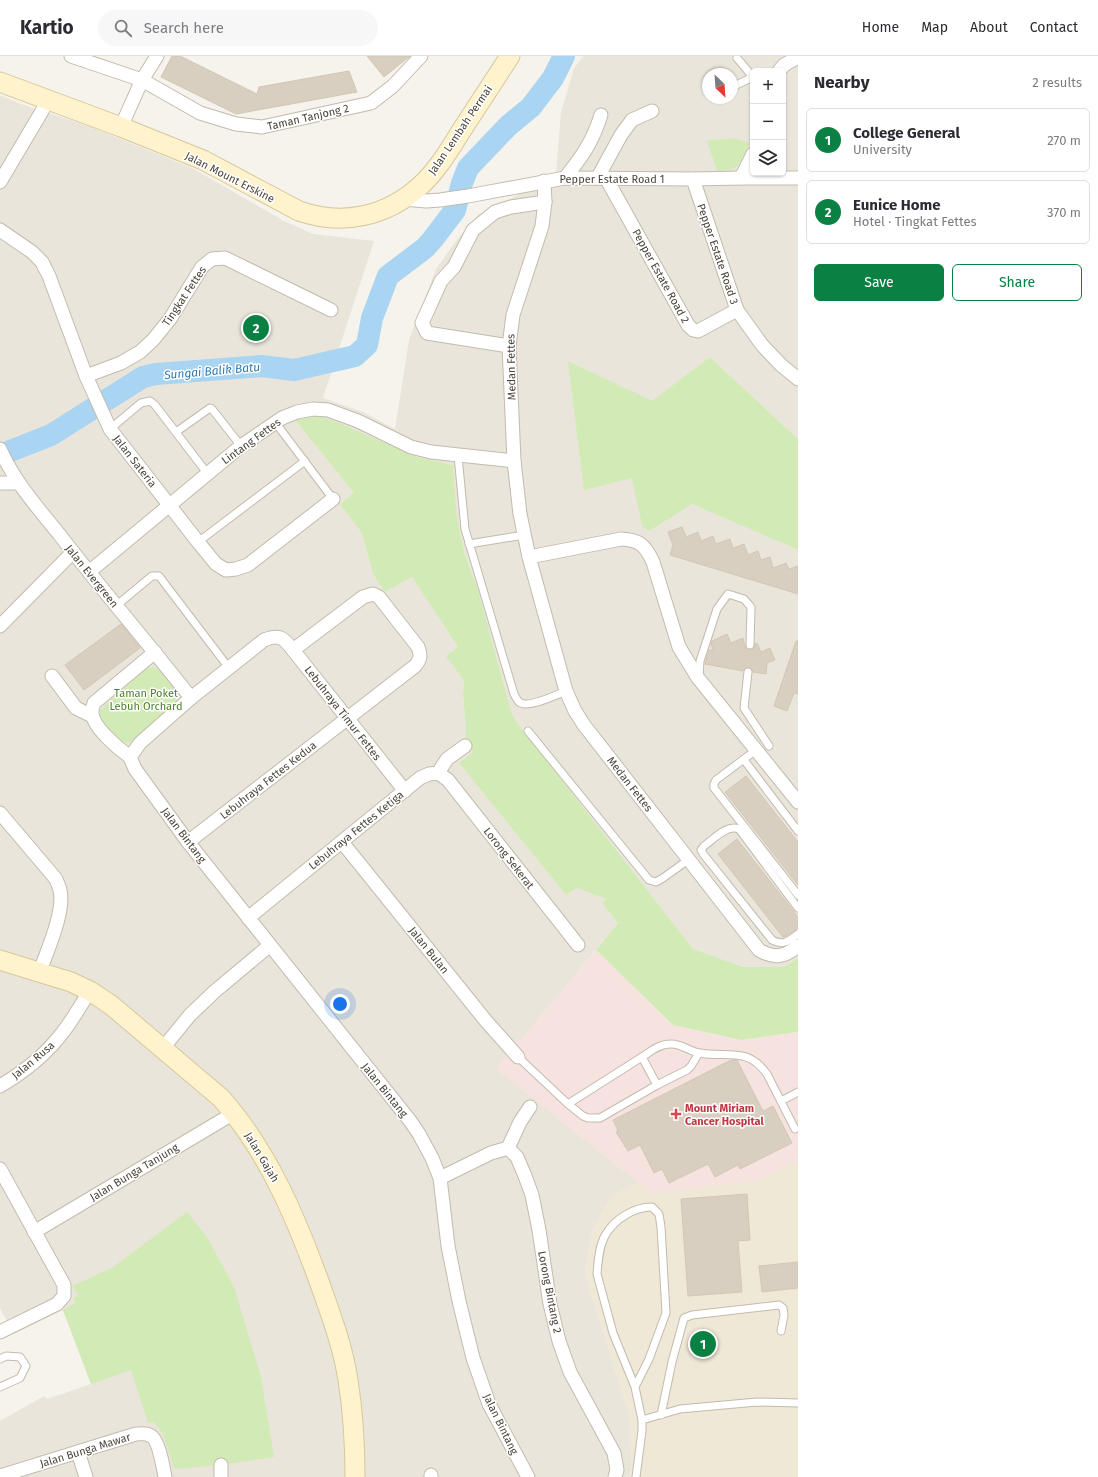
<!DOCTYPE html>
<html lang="en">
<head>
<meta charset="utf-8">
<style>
  :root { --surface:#fff; --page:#f7f7f7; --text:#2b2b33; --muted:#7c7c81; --line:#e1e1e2; --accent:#0b8043 }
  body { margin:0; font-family:"Fira Sans",sans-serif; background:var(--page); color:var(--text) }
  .controls { position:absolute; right:12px; top:12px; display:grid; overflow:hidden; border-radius:6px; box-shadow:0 1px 3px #0004 }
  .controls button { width:36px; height:36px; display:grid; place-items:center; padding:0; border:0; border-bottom:1px solid var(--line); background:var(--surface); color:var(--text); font:20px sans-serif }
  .compass { position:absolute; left:702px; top:12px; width:36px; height:36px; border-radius:50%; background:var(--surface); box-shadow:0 1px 3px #0004; rotate:155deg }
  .you { position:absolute; left:340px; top:948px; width:14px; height:14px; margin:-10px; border:3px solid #fff; border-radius:50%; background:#1a73e8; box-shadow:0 0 0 6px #1a73e833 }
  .badge { display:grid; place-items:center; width:26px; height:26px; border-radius:50%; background:var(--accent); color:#fff; font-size:13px; font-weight:700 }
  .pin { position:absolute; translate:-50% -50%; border:2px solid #fff; box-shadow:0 1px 4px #0006 }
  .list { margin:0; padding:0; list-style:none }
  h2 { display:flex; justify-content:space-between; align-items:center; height:52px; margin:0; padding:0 16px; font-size:17px }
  h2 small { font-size:13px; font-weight:400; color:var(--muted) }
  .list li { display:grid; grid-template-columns:26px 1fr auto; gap:12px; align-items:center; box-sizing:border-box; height:64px; margin:0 8px 8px; padding:0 8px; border:1px solid var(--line); border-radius:6px }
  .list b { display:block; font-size:15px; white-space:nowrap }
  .list p { margin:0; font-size:13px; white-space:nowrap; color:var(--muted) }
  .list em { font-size:13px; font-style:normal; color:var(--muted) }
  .actions { display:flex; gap:8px; padding:12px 16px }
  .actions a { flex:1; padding:9px 0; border:1px solid var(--accent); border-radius:6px; text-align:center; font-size:14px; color:var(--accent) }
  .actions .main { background:var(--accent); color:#fff }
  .icon { flex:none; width:22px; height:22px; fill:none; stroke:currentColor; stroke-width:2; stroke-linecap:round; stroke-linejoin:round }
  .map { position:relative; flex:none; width:798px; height:1421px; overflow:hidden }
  header { display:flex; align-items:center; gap:24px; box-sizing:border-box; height:56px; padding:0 20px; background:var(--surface); border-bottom:1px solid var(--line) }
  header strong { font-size:19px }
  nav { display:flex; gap:22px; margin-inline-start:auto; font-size:14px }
  .search { width:280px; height:36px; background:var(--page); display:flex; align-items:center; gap:10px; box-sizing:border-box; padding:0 14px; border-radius:22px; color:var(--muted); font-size:15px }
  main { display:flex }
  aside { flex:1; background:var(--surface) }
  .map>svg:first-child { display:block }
  .residential { fill:#eae5da; fill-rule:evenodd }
  .education { fill:#efe8d6 }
  .medical { fill:#f6e3e0 }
  .green { fill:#d2eab5 }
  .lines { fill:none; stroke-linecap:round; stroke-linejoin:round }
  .river { stroke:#a9d4f2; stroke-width:22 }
  .building { fill:#d8cfc1; stroke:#d3c7b4 }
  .lane-casing { stroke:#c2bbae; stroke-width:9 }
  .street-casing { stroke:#c2bbae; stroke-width:15 }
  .secondary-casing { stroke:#d6c79b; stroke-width:21 }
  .lane { stroke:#fff; stroke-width:7 }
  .street { stroke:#fff; stroke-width:13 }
  .secondary { stroke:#fff3cd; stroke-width:19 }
  .health-dot { fill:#e0444e; stroke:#fff; stroke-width:1.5 }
  .labels { text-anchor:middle; stroke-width:3; stroke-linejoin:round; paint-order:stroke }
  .street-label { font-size:11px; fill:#4b4439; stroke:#fff }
  .park-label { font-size:11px; fill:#4a7f2a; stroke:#fff }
  .health-label { font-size:11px; font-weight:bold; fill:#be3a42; stroke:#fff; text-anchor:start }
  .water-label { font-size:12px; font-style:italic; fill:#2e7ab2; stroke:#fff }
</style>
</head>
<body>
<header>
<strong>Kartio</strong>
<div class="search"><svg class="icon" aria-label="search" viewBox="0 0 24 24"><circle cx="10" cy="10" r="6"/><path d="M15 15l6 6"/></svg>Search here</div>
<nav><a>Home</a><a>Map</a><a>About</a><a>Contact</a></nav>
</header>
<main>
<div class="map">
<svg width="798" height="1421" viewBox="0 0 798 1421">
  <rect width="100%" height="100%" fill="#f6f3ec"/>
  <path class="residential" d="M584,0H798V383L710,301L652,346L568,305L633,422L642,470L692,448L798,494V902L784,911H744L693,893L516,665L511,655L478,534L465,499L457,462L453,409L417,401L381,386L295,364L354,437L341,448L362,477L373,518L385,536L412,521L458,591L447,601L464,625L463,639L466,674L465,684L473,696L459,707L566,839L577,832L606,843L602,847L618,867L497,1013L638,1126L610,1142L593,1173L585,1217L629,1359L632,1409L629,1421H0V1365L44,1340L47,1343L91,1328L63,1254L14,1278L0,1252V39L21,48L91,71L192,112L284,165L313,178L374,185L323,342L363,356L395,373L409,284L436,213L456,185L479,158L522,137L555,131L561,56L574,12ZM753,15H783V117H753ZM708,18H732V42H708Z"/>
  <polygon class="education" points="798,1103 798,1421 629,1421 632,1409 629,1359 585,1217 593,1173 610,1141 638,1126 650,1137 759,1124"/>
  <polygon class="medical" points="596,894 673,969 741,984 798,976 798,1103 759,1124 650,1137 638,1126 496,1013"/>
  <g class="green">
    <path d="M733,82L750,87C739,108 742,114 717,115L707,85Z"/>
    <polygon points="710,301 798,383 798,494 692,448 649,475 642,470 632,422 584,434 568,305 652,345"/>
    <polygon points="315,359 337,366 417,401 453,409 457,462 465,499 478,534 511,655 516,665 693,893 744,911 784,911 798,902 798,976 741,984 673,969 596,894 618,867 602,847 606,843 577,832 566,839 459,707 473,696 465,684 466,674 463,639 464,625 446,600 458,591 412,521 385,536 373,518 362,477 340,448 354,437 295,364"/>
    <path d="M154,611C160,614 174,631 176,638C177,643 176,646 173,650L134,685C129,687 125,688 121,685C114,677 98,665 100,654L142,616L147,612Z"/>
    <polygon points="187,1156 207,1181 234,1231 261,1321 274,1401 221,1409 174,1413 163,1378 154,1366 148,1367 131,1314 91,1328 63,1254 76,1247 73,1242 79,1239 72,1230 112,1212"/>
  </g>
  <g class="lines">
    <polyline class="river" points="0,399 51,379 143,321 156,318 262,310 294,314 355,300 367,289 372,262 388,220 425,192 433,183 455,154 462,127 468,112 508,70 531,51 553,22 564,0"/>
  </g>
  <g class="building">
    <polygon points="172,0 180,0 257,38 259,31 349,15 357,36 236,58 161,21"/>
    <polygon points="367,0 410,0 384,21"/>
    <polygon points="682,471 686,481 698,476 701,485 713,480 716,488 730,483 733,492 744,488 748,499 758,495 761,504 770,501 773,512 786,507 789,513 798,510 798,538 670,499 673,489 668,476"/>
    <polygon points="121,568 140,592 84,634 65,609"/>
    <polygon points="727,578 731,587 743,582 745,591 748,593 753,593 755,588 757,587 761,596 770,592 775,604 767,607 766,618 753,616 752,614 749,611 746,612 743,615 705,608 709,594 713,594 711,588 712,585"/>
    <polygon points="796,585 798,585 798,638 794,637 787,655 774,650"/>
    <polygon points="746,720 798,786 798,829 725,736"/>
    <polygon points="737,783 798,861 798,872 786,880 783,881 718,798"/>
    <polygon points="731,1004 737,1004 763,1055 773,1050 792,1087 740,1113 738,1109 715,1121 708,1108 669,1127 662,1113 654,1117 640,1089 628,1095 616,1076 618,1075 613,1064"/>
    <polygon points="747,1138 750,1184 738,1185 742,1236 688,1240 681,1143"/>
    <polygon points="798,1206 798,1232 762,1236 759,1210"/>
  </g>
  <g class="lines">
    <defs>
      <g id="lane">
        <polyline points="737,2 753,21"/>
        <polyline points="732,31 753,21"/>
        <polyline points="275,366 333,443"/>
        <polyline points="110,373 141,347 150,345 155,349 207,417"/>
        <polyline points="176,376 210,352 212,353 241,390"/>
        <path d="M458,400L465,473L514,638C515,640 517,644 519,646C528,653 556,639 566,635"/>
        <polyline points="198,486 305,405"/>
        <polyline points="469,488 524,479"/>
        <polyline points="117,549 152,520 159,520 229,612"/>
        <polyline points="748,616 744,652 769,690"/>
        <polyline points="699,620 700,605 717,553 728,538 744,543 751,551 750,589"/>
        <polyline points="528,675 649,824 656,826 663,822 688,804"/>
        <polyline points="756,694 716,724 714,728 714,732 798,839"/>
        <polyline points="744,704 798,775"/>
        <path d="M798,852L739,773C727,768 714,783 704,790L701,794L704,799L772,884C783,890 789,885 798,878"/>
        <polyline points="518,1001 568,1048 583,1060 588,1062 600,1062 657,1029 642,1001 568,1048"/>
        <path d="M642,1001C650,996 659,988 670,988C680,987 689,995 699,997C727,1002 747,990 767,1018L795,1073"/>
        <polyline points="657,1029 687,1014 691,1010 699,997"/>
        <polyline points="781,1045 798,1036"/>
        <polyline points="0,1303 6,1300 20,1301 26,1310 20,1322 0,1331"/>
        <path d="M635,1331L649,1303L666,1257L661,1171L659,1158L652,1151C634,1151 615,1163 606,1178C599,1189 598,1206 597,1218L613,1277L635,1331L642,1364V1375L636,1421"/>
        <polyline points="661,1359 672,1306 684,1262 692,1259 779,1249 783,1252 784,1259 781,1275"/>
        <polyline points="642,1364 680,1353 757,1346 798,1347"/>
      </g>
      <g id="street">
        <polyline points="71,0 142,24 200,57 236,68 262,71 371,47 393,30 421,0"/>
        <polyline points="779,15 784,9 798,1"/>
        <polyline points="121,71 142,24 157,0"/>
        <polyline points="598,121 621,79 632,64 652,55"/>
        <path d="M565,122C583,99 592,87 601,59"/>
        <polyline points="606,122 688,269 693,274 698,275 737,254"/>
        <polyline points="741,122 753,98"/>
        <polyline points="693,123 737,254 762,289 781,309 798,323"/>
        <path d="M544,125L545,146L542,170L513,259L509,290L514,405L520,458L529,501L566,635L575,655L584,669L759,894C774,903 785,901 798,890"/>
        <polyline points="0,126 48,45"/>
        <polyline points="404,143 426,145 440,144 468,140 565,122 693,123 741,122 798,122"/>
        <polyline points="0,174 32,196 42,206 49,220 86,320 110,373 198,486 216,508 226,514 236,513 248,509 333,443"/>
        <polyline points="509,290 427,277 422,267 441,225 454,211 473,174 495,156 511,151 545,146"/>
        <polyline points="86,320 121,307 140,296 153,284 170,263 202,211 212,203 225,202 331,254"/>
        <path d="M0,393C14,425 37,451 59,478C102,534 148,587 191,642"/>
        <polyline points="0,427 19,427"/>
        <path d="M529,501L621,483C640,484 645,489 653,506L679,591L698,622L798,746"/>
        <polyline points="89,516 241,390 282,362 297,356 313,353 328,354 358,365 411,391 431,396 514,405"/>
        <polyline points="0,570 73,496"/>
        <polyline points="52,620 76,652 92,660"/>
        <polyline points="130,701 135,713 188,786 411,1066 419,1078 432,1102 440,1122 448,1190 459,1245 473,1302 489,1348 528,1421"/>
        <path d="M130,701L140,687L191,642L264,584C279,578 283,581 293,594L405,735"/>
        <path d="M130,701C119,693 92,671 92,656C92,653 93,650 94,647L155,596"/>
        <polyline points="438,717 448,724 578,889"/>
        <path d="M0,757L56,823C57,826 59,830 60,834C65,856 47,895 40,915"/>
        <path d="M188,786L415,610C421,603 421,599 418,591L379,541L373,538L363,541L293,594"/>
        <polyline points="342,786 486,965 518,1001"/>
        <polyline points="248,862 420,722 429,718 438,717 447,703 465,690"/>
        <polyline points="163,992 190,959 214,936 269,890"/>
        <path d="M0,1030C22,1017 43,1001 59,981C71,967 80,950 90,935"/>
        <polyline points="508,1092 517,1101 525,1120 532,1139 539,1174 550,1248 559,1285 570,1316 614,1397 617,1414 615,1421"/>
        <polyline points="0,1113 64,1229 64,1240 57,1248 0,1276"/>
        <polyline points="440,1122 491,1097 508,1092 520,1066 530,1051"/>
        <polyline points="34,1176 234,1057"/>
        <polyline points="78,1396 86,1421"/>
        <polyline points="221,1409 221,1421"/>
        <path d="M0,1420L136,1378C140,1378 146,1377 149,1379C159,1382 163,1411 165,1421"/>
        <polyline points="431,1421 431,1419"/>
      </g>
      <g id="secondary">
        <path d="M0,26L121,71L203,104L299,155C342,170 386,161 420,130C439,113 452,89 465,69C480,46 495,23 510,0"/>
        <path d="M0,904L71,926L90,935L111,949L221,1042C268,1095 296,1162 320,1228C331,1259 343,1291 348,1324C353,1356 355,1389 355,1421"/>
      </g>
    </defs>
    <use href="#lane" class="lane-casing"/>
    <use href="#street" class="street-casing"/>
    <use href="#secondary" class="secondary-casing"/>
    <use href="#lane" class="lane"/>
    <use href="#street" class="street"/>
    <use href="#secondary" class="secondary"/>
  </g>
  <path class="health-dot" d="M674 1052h4v4h4v4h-4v4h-4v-4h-4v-4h4z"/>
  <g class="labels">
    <g class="street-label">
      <text transform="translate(308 61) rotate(-13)" y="4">Taman Tanjong 2</text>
      <text transform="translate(460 74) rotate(-56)" y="4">Jalan Lembah Permai</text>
      <text transform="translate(230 121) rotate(27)" y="4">Jalan Mount Erskine</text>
      <text x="612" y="127">Pepper Estate Road 1</text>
      <text transform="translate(718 198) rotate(71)" y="4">Pepper Estate Road 3</text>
      <text transform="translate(661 220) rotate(61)" y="4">Pepper Estate Road 2</text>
      <text transform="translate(184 240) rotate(-56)" y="4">Tingkat Fettes</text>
      <text transform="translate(511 311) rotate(-91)" y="4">Medan Fettes</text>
      <text transform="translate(251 385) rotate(-36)" y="4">Lintang Fettes</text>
      <text transform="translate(135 405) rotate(52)" y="4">Jalan Sateria</text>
      <text transform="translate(92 520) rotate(51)" y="4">Jalan Evergreen</text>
      <text transform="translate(343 657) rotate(52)" y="4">Lebuhraya Timur Fettes</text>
      <text transform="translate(268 724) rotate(-38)" y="4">Lebuhraya Fettes Kedua</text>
      <text transform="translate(630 728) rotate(52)" y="4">Medan Fettes</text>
      <text transform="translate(356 774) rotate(-39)" y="4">Lebuhraya Fettes Ketiga</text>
      <text transform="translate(184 779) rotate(53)" y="4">Jalan Bintang</text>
      <text transform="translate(509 802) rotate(52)" y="4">Lorong Sekerat</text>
      <text transform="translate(429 894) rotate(51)" y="4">Jalan Bulan</text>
      <text transform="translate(33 1004) rotate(-40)" y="4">Jalan Rusa</text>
      <text transform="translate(385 1034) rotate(51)" y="4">Jalan Bintang</text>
      <text transform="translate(262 1101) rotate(59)" y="4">Jalan Gajah</text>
      <text transform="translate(134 1116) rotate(-31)" y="4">Jalan Bunga Tanjung</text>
      <text transform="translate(550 1236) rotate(79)" y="4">Lorong Bintang 2</text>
      <text transform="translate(501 1368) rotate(64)" y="4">Jalan Bintang</text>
      <text transform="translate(85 1394) rotate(-17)" y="4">Jalan Bunga Mawar</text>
    </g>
    <g class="park-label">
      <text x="146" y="641">Taman Poket<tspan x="146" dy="13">Lebuh Orchard</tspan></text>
    </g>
    <g class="health-label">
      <text x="685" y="1056">Mount Miriam<tspan x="685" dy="13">Cancer Hospital</tspan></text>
    </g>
    <g class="water-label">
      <text transform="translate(212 315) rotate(-5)" y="4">Sungai Balik Batu</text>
    </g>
  </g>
</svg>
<div class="controls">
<button>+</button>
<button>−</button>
<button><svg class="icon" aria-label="layers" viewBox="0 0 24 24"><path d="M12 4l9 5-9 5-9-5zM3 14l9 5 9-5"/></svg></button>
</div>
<svg class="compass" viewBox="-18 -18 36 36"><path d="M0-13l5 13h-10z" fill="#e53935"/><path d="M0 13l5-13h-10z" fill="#7c7c81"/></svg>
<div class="you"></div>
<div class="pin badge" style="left:703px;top:1288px">1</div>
<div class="pin badge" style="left:256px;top:272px">2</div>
</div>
<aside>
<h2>Nearby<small>2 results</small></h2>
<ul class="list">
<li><span class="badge">1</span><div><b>College General</b><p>University</p></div><em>270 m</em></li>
<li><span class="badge">2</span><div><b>Eunice Home</b><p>Hotel · Tingkat Fettes</p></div><em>370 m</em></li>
</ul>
<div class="actions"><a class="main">Save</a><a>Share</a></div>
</aside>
</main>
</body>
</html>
